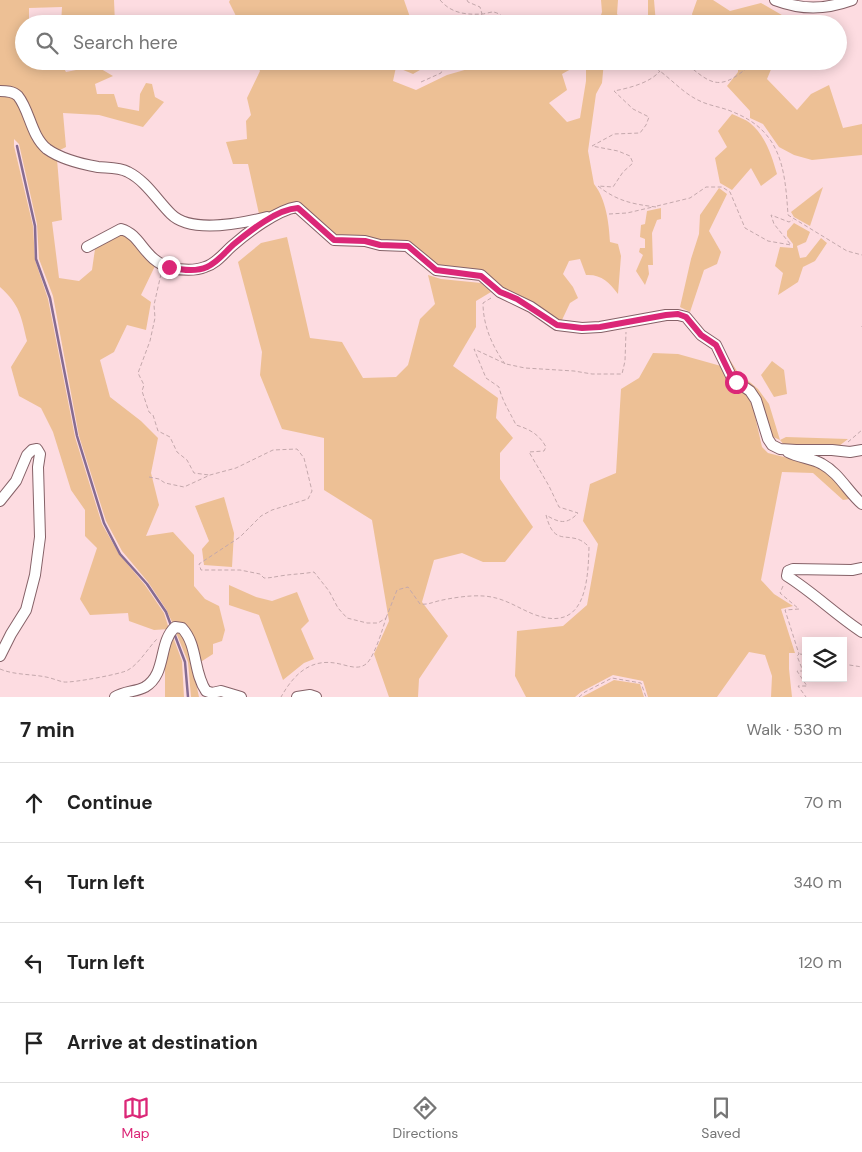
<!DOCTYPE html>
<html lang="en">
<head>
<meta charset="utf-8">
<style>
  :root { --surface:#fff; --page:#f6f6f6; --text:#222; --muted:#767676; --line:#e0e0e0; --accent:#db2777 }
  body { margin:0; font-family:"DM Sans",sans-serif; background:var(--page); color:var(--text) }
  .controls { position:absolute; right:15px; bottom:15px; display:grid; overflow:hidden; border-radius:0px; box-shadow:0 2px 12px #0003 }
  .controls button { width:45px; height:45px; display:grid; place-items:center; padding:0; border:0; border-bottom:1px solid var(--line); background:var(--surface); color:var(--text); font:25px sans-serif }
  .stop { position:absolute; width:15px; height:15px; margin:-11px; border:4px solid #db2777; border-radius:50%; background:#fff }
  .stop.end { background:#db2777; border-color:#fff; box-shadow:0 1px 5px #0008 }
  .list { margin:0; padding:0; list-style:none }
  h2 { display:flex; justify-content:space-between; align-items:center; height:65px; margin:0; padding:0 20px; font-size:21px }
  h2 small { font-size:16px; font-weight:400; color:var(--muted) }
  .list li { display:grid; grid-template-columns:32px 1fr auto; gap:15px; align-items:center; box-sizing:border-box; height:80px; padding:0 20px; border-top:1px solid var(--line) }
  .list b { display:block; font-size:19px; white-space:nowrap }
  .list em { font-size:16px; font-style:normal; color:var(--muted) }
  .icon { flex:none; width:28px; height:28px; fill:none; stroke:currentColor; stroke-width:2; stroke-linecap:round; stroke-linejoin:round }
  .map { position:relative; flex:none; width:862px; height:697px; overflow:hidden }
  .search { position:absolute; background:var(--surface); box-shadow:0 2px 12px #0003; left:15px; right:15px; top:15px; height:55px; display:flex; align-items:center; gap:12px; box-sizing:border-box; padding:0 18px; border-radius:28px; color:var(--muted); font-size:19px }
  .sheet { height:385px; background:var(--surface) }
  nav { display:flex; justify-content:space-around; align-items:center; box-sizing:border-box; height:70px; border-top:1px solid var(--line); background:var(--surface); font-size:14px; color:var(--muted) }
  nav a { display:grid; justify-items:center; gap:2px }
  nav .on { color:var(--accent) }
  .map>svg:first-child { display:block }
  .green { fill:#edc095 }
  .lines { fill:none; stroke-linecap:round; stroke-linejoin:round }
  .stream { stroke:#866c91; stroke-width:2.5 }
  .minor-casing { stroke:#856167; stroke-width:12 }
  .path { stroke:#c4a8ac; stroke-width:1; stroke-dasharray:4 2.5; stroke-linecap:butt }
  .minor { stroke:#fff; stroke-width:10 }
  .route { stroke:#db2777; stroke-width:6 }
</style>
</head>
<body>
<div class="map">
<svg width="862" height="697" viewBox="0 0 862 697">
  <rect width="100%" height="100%" fill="#fddce1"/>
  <g class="green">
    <polygon points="0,0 114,0 115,24 61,24 62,7 29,8 29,24 24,24 24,61 65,61 62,65 66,72 96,66 113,76 95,84 97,94 114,94 118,107 139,111 140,94 146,83 152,84 155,97 164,102 143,127 99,115 63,113 66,147 56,152 46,145 19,94 0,87"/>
    <polygon points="230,0 404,0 411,20 408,24 240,24 229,2"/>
    <polygon points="601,0 618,0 617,14 621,19 619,24 598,24 602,12"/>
    <polygon points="648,0 654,0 656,24 648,24"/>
    <polygon points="697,0 713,0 730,11 761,3 787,18 782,24 695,24 692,14"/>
    <path d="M255,61H422L425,67L413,74L396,67L393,81L416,90L447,75L468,69L466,61H572L571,69L562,74L567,90L549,103L567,122L580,118L586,81V61H604L602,83L596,94L588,151L594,184C606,199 609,223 610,242L618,244L621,256L618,294C609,282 601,274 586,275L580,259L569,261L563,274L573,287L578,298L570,303L562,320L568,325L501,290L492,281L436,267L407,244L335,238L306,211L259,214L248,164H233L226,142L247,139L246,121L251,115L247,98L260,71Z"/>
    <polygon points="738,61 771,61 772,67 767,79 797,110 811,94 829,85 843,128 862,124 862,155 812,160 794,155 779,147 763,124 750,118 750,111 727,86 738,72"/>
    <path d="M0,94L16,97L57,159L62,220L52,222L59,278L79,281L92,270L95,249L122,233L128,236L142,255L155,266L141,295L151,302L146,330L127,325L114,352L100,360L110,397L141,421L158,438L151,473L159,505L146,536L173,532L194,555V586L205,599L219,606L225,630L222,641L213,644V654L199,663L195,646L173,624L166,609L148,582L122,551L106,521L79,436L53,296L39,259L37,224L19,144L14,139V146L33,226L35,260L48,299L75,437L102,524L119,554L145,585L164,613L169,629L154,630L129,621L128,613L90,615L80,599L97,548L85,536V510L71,490L53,432L41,408L19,396L11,367L27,341C21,316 20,305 0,287Z"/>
    <path d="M732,114C738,117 745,119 750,123C765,135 772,156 777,174L761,186L751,168L732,190L720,183L715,158L727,147L718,131Z"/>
    <polygon points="823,187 810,226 794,217 791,212"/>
    <polygon points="719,188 727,194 709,231 721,252 717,264 704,270 690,312 680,307 691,259 699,234 700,215"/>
    <polygon points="661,208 661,219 657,220 652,233 653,265 648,265 649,274 645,285 636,271 643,255 639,252 640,248 645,248 645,239 640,237 641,225 645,224 647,211"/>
    <polygon points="794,223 810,232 806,242 797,246 800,258 806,257 821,238 827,243 815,261 803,267 798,282 778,295 783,273 775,266 780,247 793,248 793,244 787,236 787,231"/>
    <polygon points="287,237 310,338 342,342 363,378 396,377 408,365 420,319 435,304 428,275 441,279 481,283 491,292 476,301 476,327 453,366 498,398 496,418 513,438 500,453 500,479 533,527 505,562 483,562 462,553 434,560 422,602 448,636 419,679 418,697 389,697 374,654 389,621 372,520 324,490 324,438 282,429 260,375 262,352 238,262 261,243"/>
    <polygon points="719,343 737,371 758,389 769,404 780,440 786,437 848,439 839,446 784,445 780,440 771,436 763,414 738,379"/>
    <polygon points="653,353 678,354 721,366 746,393 753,407 762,447 768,453 820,466 837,481 850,499 843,500 813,473 782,472 761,580 774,594 793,606 781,609 795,653 789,653 789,669 792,697 771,697 772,676 765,655 749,652 717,697 648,697 643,681 613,675 581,692 575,697 526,697 515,676 517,631 563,626 587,605 598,544 583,521 590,484 616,473 621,389 639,378"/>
    <polygon points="772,361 784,370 787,394 774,397 761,375"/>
    <polygon points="224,497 234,533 232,567 204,565 202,549 209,541 195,506"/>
    <polygon points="229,585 256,597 272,601 297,592 309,621 301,629 314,659 304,663 283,680 259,615 229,605"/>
    <polygon points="175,630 186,636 199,697 191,697 188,662"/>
    <polygon points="172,634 182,661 184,697 165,697 165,664"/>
    <polygon points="614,680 640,684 644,697 582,697"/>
  </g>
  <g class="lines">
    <g class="stream">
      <polyline points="17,146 35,226 36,259 50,298 77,436 104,523 120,554 147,584 166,612 172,628"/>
      <polyline points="174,633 185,662 188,697"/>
    </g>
    <defs>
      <g id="minor">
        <path d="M775,0C802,10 824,10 852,0"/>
        <path d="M0,91C6,91 13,91 18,96C30,111 31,136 47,149C61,159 81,164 98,167C107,168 119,167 128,172C146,181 157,200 171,214C191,234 243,223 267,217"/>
        <path d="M87,247L121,229C142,235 143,260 171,268C182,270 195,271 205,267C216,264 224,253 232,246C248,232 277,210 297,207L334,240L365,241L380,245L407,246L436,270L481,275L500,292L531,307L557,325L582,328L600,327L666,315H678L686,317L701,335L716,345L731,376L737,382L750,391L756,400L768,439L772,445L780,449L796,450H832L850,452L862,450"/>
        <path d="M788,452C799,458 812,458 822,464C839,473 848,492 862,504"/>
        <polyline points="0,501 16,481 27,455 32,450 37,449 40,454 38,467 40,537 35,575 26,610 11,634 0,656"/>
        <path d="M862,568L852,570L793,569L788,571L787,576C814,593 836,615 862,632"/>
        <path d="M115,697C124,691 136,692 145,687C167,674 158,643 175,627L182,628C198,645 193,672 206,691L212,693L221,691L241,697"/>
        <polyline points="297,697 310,695 316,697"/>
      </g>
    </defs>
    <use href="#minor" class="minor-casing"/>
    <g class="path">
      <path d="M440,0C451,13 465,15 482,14C485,14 490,12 493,12C502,13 505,22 514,22C527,21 540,13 551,24"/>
      <polyline points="467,0 468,2 480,7 482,14 476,21 477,24"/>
      <path d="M625,61L642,67H654C670,77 682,93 700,101C710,106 722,107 733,112C781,131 785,168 788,215L847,251L862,255"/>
      <path d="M683,61C710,83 718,93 748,67"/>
      <polyline points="421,82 441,73 446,61"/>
      <polyline points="657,206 690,198 706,187 722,187 730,192 745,228 768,241 791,245 774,224 771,215 789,222 793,220"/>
      <path d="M656,207C632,204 617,201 598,186L613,187L623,172L633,163L630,156L618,151L592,146L614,134L640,133L646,125L649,117L633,109L614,91C629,88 650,83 660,71"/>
      <polyline points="609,214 627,213 653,207"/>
      <polyline points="161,274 154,305 155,318 150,341 138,373 144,385 142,391 149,412 153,415 158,431 170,437 177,452 187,460 194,473 209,475"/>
      <path d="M491,298L483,303C483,325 492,346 505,364"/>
      <polyline points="862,326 862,327"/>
      <polyline points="848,442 862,430"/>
      <path d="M149,477L159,479L165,483L184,487L210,475L236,468L273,450L297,449L304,458L312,491L308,499L272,510L261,516L240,537L199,564L201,570H240L260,574L264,578C270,578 274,577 280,576C292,574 303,574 314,572L329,591L338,608L347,618L367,623H378L386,618C383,628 374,658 366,664C358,670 349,666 340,664C311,657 294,674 281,697"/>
      <polyline points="783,586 780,593 799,609 785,610 799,654 797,656 803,671 797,671 807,686 798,686 806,697"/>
      <path d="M386,618L397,590L408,587L420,604C426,605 431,603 438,601C451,598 470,595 483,596C503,597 516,607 533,614C585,634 588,584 589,547C571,527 555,551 546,515C559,523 567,525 578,513L559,507L549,486L529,452L544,451L546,447C539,434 529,429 516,425C510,412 502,401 499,387L486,378L474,349L506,364L525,368L574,371L592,374H622L625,361L626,332"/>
      <polyline points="800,654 806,655"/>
      <polyline points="843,664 862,667"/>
      <path d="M0,669C14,675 31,674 46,677C52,678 58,681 64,682C72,683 122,674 128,670C139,664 148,648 157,639"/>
      <polyline points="579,697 585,692 612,678 641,683 646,697"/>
    </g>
    <use href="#minor" class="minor"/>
  </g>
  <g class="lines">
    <path class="route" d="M169,267C181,270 196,272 207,267C218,262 226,251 234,244C250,231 277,209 298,208L334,240L365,241L380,245L408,246L436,270L481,276L500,292L517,299L557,325L582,328L600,327L666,315L678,314L686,317L701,335L716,345L731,376L736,382"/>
  </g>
</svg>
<div class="controls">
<button><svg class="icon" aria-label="layers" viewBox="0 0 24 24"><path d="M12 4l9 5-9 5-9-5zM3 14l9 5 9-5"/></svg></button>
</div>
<div class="stop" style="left:736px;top:382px"></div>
<div class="stop end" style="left:169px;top:267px"></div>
<div class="search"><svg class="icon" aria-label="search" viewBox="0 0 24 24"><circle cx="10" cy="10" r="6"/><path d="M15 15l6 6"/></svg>Search here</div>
</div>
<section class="sheet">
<h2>7 min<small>Walk · 530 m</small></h2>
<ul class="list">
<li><svg class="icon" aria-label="ahead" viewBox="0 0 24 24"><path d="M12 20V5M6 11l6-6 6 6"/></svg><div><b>Continue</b></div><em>70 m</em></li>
<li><svg class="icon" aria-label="left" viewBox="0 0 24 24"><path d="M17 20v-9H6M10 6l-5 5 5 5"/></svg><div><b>Turn left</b></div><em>340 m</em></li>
<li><svg class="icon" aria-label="left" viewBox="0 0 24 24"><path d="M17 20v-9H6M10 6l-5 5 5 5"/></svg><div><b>Turn left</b></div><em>120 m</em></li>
<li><svg class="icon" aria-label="arrive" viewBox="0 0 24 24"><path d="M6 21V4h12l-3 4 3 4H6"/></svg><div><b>Arrive at destination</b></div></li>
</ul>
</section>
<nav>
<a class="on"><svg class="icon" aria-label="map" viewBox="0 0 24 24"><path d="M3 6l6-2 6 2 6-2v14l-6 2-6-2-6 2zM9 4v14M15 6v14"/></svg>Map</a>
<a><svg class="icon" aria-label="directions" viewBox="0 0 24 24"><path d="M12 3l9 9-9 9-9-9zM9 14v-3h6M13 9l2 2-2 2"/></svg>Directions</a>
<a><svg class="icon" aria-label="saved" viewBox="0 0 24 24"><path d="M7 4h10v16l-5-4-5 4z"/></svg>Saved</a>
</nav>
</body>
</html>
